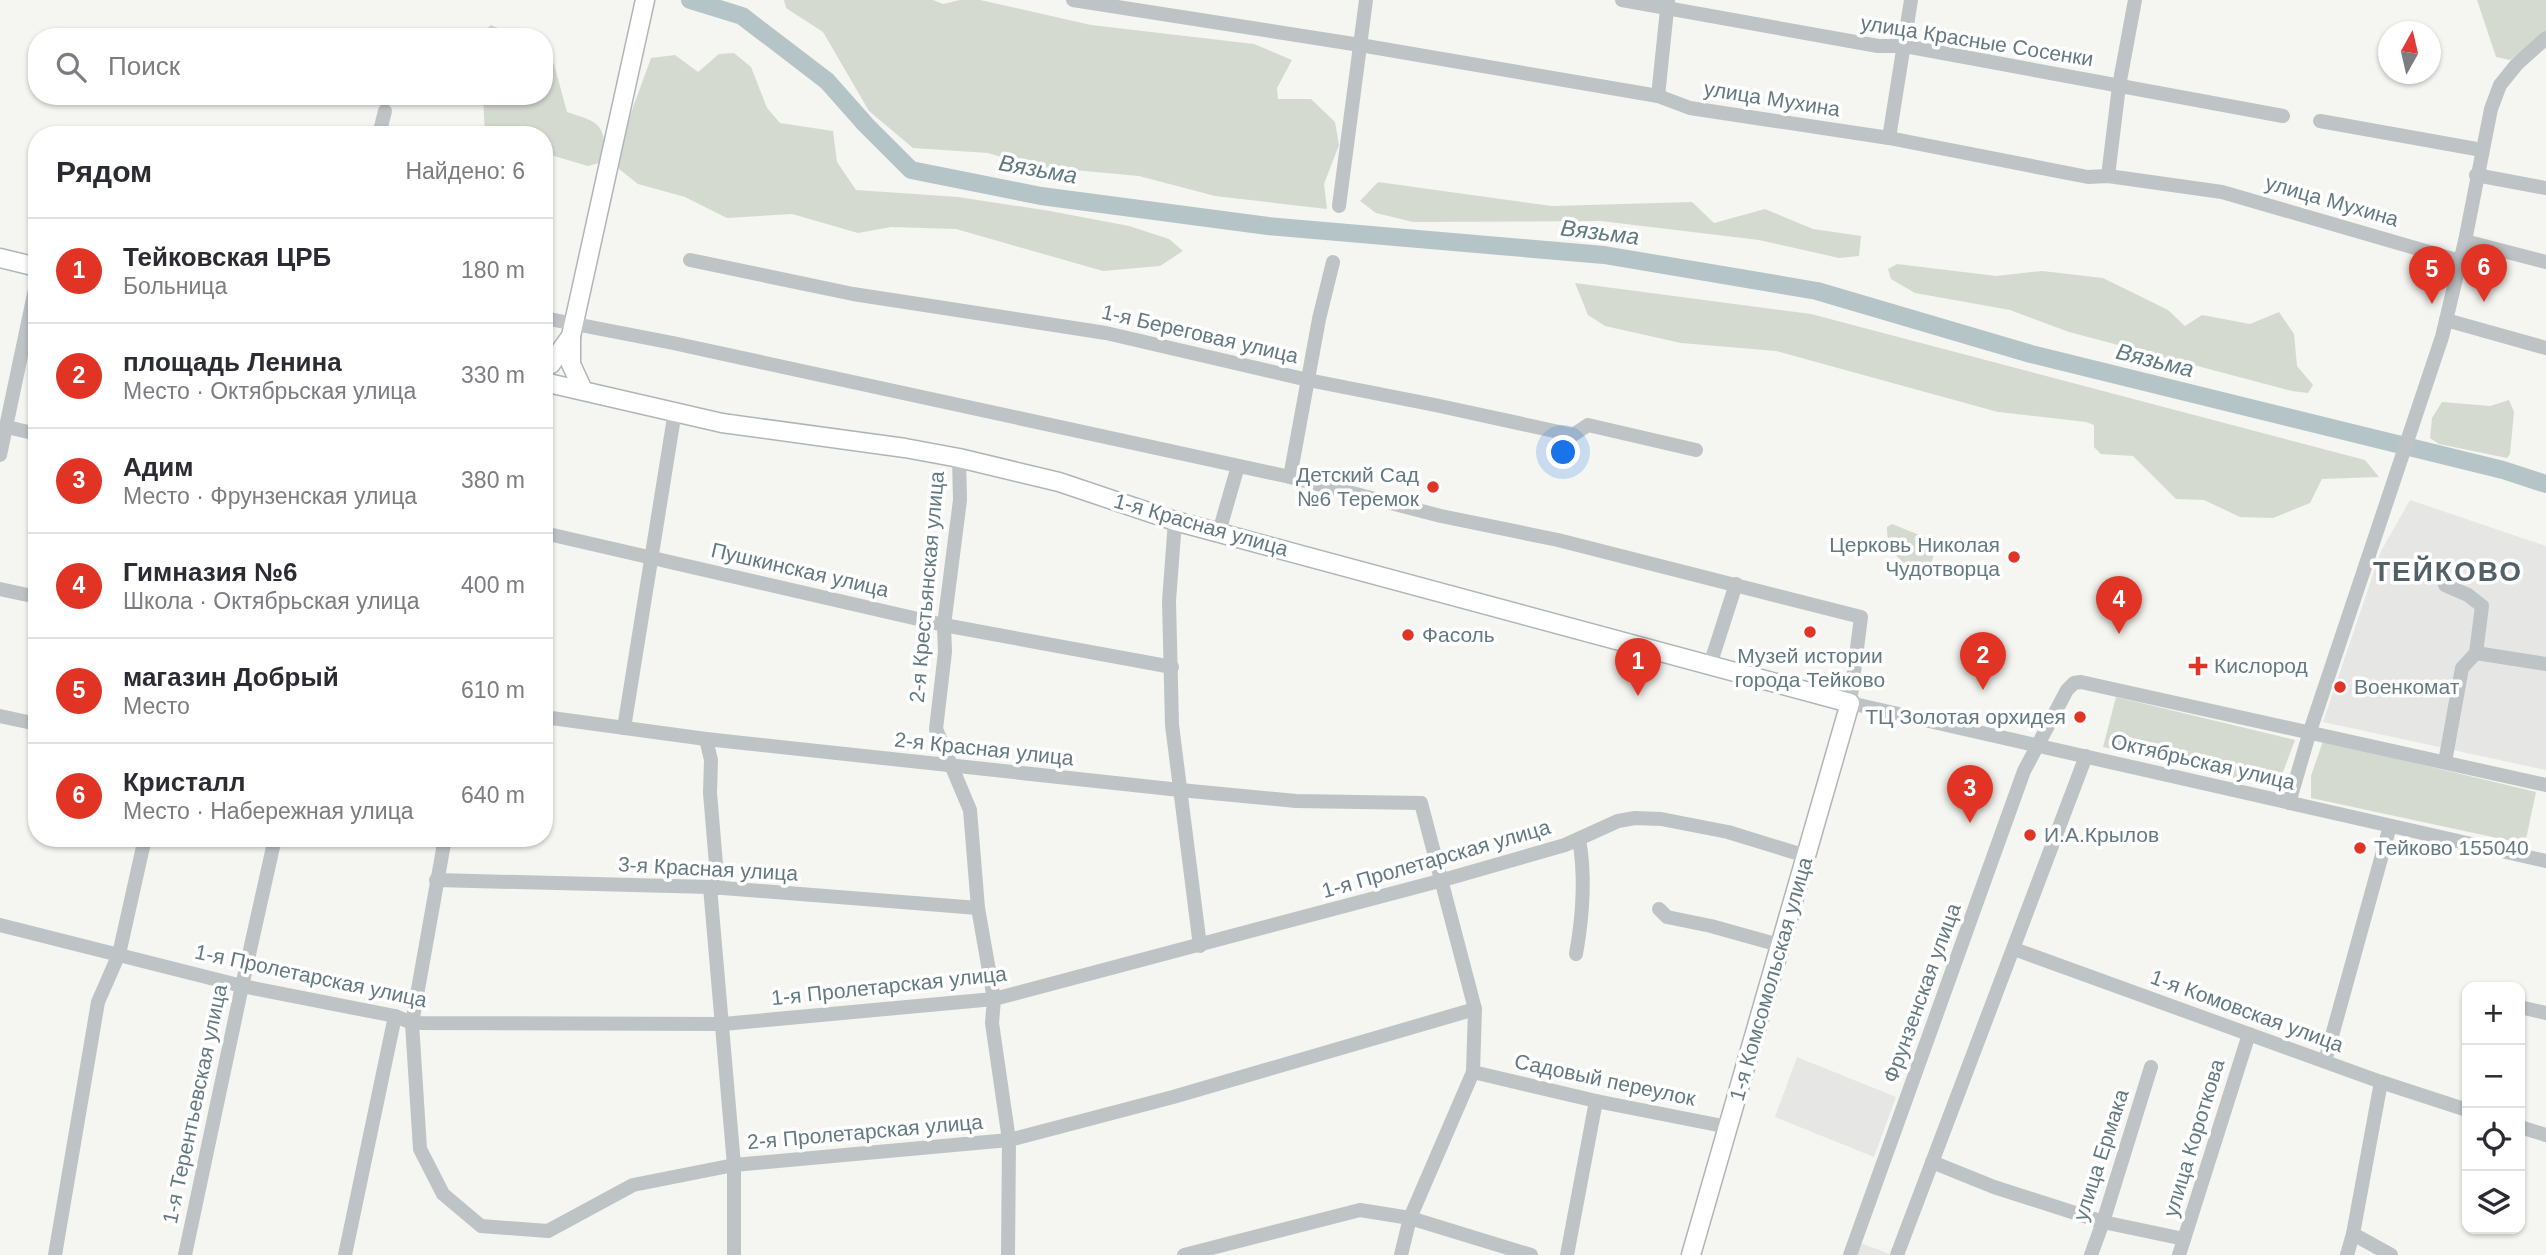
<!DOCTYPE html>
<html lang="ru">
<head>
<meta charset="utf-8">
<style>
  :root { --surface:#fff; --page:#f2f2f3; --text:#2b2b33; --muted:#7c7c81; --line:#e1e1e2; --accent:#e23425 }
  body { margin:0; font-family:Arial,sans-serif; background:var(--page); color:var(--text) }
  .controls { position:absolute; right:21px; bottom:21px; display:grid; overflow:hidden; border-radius:14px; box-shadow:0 2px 5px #0004 }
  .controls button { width:63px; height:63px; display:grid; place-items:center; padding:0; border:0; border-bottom:2px solid var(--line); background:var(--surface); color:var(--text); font:35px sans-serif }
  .compass { position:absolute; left:2378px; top:21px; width:63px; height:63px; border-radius:50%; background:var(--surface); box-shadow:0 2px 5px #0004; rotate:8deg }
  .you { position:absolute; left:1564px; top:453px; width:24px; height:24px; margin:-18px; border:5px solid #fff; border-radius:50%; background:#1a73e8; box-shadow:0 0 0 10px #1a73e833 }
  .badge { display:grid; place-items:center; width:46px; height:46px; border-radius:50%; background:var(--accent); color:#fff; font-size:23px; font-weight:700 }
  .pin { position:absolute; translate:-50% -58px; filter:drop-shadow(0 2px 4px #0008) }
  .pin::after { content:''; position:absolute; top:37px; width:24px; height:21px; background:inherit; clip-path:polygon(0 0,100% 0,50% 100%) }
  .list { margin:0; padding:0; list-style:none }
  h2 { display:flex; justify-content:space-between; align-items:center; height:91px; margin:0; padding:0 28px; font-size:30px }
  h2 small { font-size:23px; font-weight:400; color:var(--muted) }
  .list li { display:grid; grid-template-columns:46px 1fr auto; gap:21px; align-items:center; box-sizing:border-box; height:105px; padding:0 28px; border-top:2px solid var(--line) }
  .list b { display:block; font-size:26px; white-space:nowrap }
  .list p { margin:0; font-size:23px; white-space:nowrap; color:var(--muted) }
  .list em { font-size:23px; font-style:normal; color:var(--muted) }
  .icon { flex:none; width:38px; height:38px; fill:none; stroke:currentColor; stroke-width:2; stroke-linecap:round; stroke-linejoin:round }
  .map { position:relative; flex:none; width:2546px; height:1255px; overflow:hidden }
  .search { position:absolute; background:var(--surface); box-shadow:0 2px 5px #0004; left:28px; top:28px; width:525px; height:77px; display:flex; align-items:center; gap:18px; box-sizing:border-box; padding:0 24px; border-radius:28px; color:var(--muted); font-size:26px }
  .panel { position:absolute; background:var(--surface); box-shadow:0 2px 5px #0004; left:28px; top:126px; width:525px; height:721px; border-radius:28px }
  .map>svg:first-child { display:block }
  .built { fill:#e6e6e5 }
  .green { fill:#d5dad0 }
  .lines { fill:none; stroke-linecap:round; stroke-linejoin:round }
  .river { stroke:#b5c4c6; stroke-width:18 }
  .major-casing { stroke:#afb6b8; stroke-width:21 }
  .minor { stroke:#bec3c5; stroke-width:14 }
  .major { stroke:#fff; stroke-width:18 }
  .poi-dot { fill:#e23425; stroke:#fff; stroke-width:2.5 }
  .labels { text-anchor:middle; stroke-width:7; stroke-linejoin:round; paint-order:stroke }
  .street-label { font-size:21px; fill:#647a82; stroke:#fff }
  .poi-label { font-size:21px; fill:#647a82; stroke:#fff; text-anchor:start }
  .water-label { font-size:23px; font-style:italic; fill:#607b7f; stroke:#fff }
  .district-label { font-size:28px; font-weight:bold; letter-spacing:2px; fill:#526167; stroke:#fff }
</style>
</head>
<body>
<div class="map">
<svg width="2546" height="1255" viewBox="0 0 2546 1255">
  <rect width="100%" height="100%" fill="#f5f5f1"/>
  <g class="built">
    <polygon points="2410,500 2546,546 2546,770 2323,722 2381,551"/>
    <polygon points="1797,1057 1896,1097 1874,1157 1775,1117"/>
    <polygon points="1858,1242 1892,1255 1854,1255"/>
  </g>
  <g class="green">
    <polygon points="784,0 933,0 943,4 960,0 980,0 1091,25 1254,44 1292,60 1277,88 1278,99 1311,99 1335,122 1339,145 1324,184 1327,209 1215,196 1139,176 1031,166 988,153 913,148 869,111 823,32 786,8"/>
    <polygon points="2477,0 2546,0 2546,32 2510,60 2496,57"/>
    <polygon points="491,25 518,37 482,37 482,32"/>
    <polygon points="734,53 751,67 767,108 780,123 833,131 837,162 856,190 958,197 1050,211 1129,226 1169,239 1183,251 1160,266 1103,271 956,229 891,227 858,233 792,214 727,218 685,197 638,184 619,169 619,146 651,58 675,55 698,72 719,54"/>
    <path d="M544,56L554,64L567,112C601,123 604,123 606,161L588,166L544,153V135H485L483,96H544Z"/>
    <polygon points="1378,182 1552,206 1692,202 1714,223 1765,209 1813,229 1861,236 1859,256 1839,258 1759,240 1601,221 1413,222 1376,213 1360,201"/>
    <polygon points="1897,264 1996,276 2042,271 2103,278 2168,310 2185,326 2202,315 2250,324 2279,312 2294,334 2297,366 2313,385 2308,393 2292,391 2069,332 2010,310 1915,293 1891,279 1888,269"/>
    <polygon points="1575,283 1811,314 2365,460 2379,477 2322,479 2310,503 2273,518 2240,517 2204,500 2176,499 2133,456 2101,454 2094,447 2094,425 2086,422 1998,412 1776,351 1681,343 1605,326 1588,315"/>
    <polygon points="2509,400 2514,412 2510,454 2507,458 2439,444 2430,438 2432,418 2442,402 2490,406"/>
    <path d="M1892,524L1932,540C1937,553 1931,568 1923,579C1905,563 1886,554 1887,527Z"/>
    <polygon points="2116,697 2295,740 2277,788 2103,747"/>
    <polygon points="2323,741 2536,792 2525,844 2311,798 2311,776"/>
  </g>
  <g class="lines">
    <polyline class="river" points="690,0 742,16 827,81 866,125 911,170 1041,196 1268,226 1604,255 1817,291 2031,354 2503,470 2546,484"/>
    <defs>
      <g id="major">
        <polyline points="0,258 37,267"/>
        <polyline points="571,336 571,364 582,388"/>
        <polyline points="544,367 551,364 571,336 645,0"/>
        <polyline points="544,382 722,423 905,448 959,458 1059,482 1175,521 1850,703 1691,1255"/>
      </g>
    </defs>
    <use href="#major" class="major-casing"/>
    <g class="minor">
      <polyline points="1073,0 1360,45 1658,96 1690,108 1889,138 2088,177 2108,176 2222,192 2460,261"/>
      <polyline points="1622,0 1878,46 1905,46 2283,116"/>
      <polyline points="1658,96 1668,0"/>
      <polyline points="2320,121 2482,150"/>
      <polyline points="379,135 385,111"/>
      <polyline points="1889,138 1911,0"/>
      <polyline points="2476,175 2546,188"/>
      <polyline points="2108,176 2119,86 2135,0"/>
      <polyline points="1339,206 1366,0"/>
      <polyline points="2465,241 2546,262"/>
      <polyline points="690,260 853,294 1106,333 1308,380 1435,405 1573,435 1588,425 1696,450"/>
      <polyline points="544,318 673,343 1290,477 1441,516 1558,540 1861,617 1850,703 2546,861"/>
      <polyline points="2446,320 2546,348"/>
      <polyline points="7,427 37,434"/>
      <polyline points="0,455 37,280"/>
      <polyline points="959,458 960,500 944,625 945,652 936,729 970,810 978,908 994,999 992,1023 1009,1140 1008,1255"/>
      <polyline points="1290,477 1319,319 1333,262"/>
      <polyline points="1175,521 1169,601 1172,725 1200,946"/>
      <polyline points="1219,532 1238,466"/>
      <polyline points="544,533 944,625 1172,667"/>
      <polyline points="2445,585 2468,595 2482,606 2476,653"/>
      <polyline points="0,589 37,597"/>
      <polyline points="1710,665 1736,584"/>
      <polyline points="0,716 37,724"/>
      <polyline points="544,717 706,739 1180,790 1296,801 1421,803 1475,1009 1473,1072 1410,1218 1401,1255"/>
      <polyline points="624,728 675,411"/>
      <polyline points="706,739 711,760 710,793 718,888"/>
      <polyline points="2445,762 2462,668 2476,653 2546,664"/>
      <polyline points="2289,803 2310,731 2442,337 2465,241 2491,109 2500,85 2517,64 2546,38"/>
      <polyline points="445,838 412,1023 420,1149 443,1194 481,1226 548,1231 633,1185 734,1165 1009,1140 1173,1097 1475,1009"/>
      <polyline points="436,880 710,887 978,908"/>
      <polyline points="710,887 734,1165 734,1255"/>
      <polyline points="1659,909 1667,917 1711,926 1779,945"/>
      <polyline points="0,925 242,986 395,1016 412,1023 723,1024 994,999 1443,880 1565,845 1618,821 1635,818 1661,819 1728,832 1806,856"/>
      <polyline points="2014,949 2381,1082 2467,1110"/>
      <path d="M1576,954C1583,915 1586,878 1579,839"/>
      <polyline points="2520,1007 2546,1013"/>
      <polyline points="2325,1061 2390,826"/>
      <polyline points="1473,1072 1596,1101 1728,1127"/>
      <polyline points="2520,1127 2546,1135"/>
      <polyline points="1932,1162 1994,1187 2103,1222 2184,1239"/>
      <polyline points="2353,1234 2391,1255"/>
      <polyline points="55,1255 98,1002 119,954 145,838"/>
      <polyline points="185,1255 242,986 275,838"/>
      <polyline points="345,1255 395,1016"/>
      <polyline points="1184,1255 1360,1210 1410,1218 1531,1255"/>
      <polyline points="1567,1255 1596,1101"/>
      <polyline points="1850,1255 2024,771 2067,690 2074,683 2081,682 2546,785"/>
      <polyline points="1897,1255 2086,756"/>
      <polyline points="2091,1255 2103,1222 2151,1067"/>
      <polyline points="2179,1255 2249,1034"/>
      <polyline points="2347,1255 2353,1234 2381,1082"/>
    </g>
    <use href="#major" class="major"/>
  </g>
  <g class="poi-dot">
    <circle cx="1433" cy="487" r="7"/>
    <circle cx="2014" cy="557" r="7"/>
    <circle cx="1810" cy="632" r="7"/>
    <circle cx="1408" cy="635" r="7"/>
    <path d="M2194.5 655.5h7v7h7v7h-7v7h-7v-7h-7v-7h7z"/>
    <circle cx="2340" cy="687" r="7"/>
    <circle cx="2080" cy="717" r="7"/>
    <circle cx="2030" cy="835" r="7"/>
    <circle cx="2360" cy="848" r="7"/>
  </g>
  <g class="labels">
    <g class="street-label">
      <text transform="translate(1977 41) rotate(9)" y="7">улица Красные Сосенки</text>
      <text transform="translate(1772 99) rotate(9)" y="7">улица Мухина</text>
      <text transform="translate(2332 201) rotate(16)" y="7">улица Мухина</text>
      <text transform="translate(1200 334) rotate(13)" y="7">1-я Береговая улица</text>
      <text transform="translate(1201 525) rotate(16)" y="7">1-я Красная улица</text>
      <text transform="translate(800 570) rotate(13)" y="7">Пушкинская улица</text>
      <text transform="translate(927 587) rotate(-85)" y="7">2-я Крестьянская улица</text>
      <text transform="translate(984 749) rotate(6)" y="7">2-я Красная улица</text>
      <text transform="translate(2203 762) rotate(13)" y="7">Октябрьская улица</text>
      <text transform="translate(1436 859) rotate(-16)" y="7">1-я Пролетарская улица</text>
      <text transform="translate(708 869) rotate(3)" y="7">3-я Красная улица</text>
      <text transform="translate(311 976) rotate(12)" y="7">1-я Пролетарская улица</text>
      <text transform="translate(1771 979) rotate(-74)" y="7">1-я Комсомольская улица</text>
      <text transform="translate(889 986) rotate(-6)" y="7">1-я Пролетарская улица</text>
      <text transform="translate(1922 993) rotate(-70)" y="7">Фрунзенская улица</text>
      <text transform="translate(2247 1011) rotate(20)" y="7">1-я Комовская улица</text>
      <text transform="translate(1605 1080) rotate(12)" y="7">Садовый переулок</text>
      <text transform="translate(195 1104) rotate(-78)" y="7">1-я Терентьевская улица</text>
      <text transform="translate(865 1132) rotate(-5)" y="7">2-я Пролетарская улица</text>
      <text transform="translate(2194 1138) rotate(-73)" y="7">улица Короткова</text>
      <text transform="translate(2101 1155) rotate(-72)" y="7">улица Ермака</text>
    </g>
    <g class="poi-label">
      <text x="1419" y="482" text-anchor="end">Детский Сад<tspan x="1419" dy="24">№6 Теремок</tspan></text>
      <text x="2000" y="552" text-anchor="end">Церковь Николая<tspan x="2000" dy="24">Чудотворца</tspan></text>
      <text x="1422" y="642">Фасоль</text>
      <text x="1810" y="663" text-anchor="middle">Музей истории<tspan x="1810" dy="24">города Тейково</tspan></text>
      <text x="2214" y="673">Кислород</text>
      <text x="2354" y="694">Военкомат</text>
      <text x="2066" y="724" text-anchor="end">ТЦ Золотая орхидея</text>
      <text x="2044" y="842">И.А.Крылов</text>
      <text x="2374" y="855">Тейково 155040</text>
    </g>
    <g class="water-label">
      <text transform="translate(1038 169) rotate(10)" y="8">Вязьма</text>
      <text transform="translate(1600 232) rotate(7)" y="8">Вязьма</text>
      <text transform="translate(2155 360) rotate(14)" y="8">Вязьма</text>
    </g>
    <g class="district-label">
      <text x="2448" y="581">ТЕЙКОВО</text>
    </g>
  </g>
</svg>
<div class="controls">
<button>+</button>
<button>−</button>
<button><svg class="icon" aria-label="locate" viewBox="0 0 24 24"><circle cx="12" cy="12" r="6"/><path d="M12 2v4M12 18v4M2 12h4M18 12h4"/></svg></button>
<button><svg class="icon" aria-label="layers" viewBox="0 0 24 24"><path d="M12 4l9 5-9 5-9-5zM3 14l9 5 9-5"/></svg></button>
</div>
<svg class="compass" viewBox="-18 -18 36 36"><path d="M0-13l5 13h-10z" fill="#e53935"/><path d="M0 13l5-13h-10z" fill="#7c7c81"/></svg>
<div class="you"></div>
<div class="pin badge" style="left:1638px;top:696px">1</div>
<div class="pin badge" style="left:1983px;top:690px">2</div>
<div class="pin badge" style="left:1970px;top:823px">3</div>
<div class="pin badge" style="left:2119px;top:634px">4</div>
<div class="pin badge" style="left:2432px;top:304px">5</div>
<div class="pin badge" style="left:2484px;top:302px">6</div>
<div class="search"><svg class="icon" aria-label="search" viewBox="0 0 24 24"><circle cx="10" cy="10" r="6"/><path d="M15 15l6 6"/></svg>Поиск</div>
<section class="panel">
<h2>Рядом<small>Найдено: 6</small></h2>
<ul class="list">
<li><span class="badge">1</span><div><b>Тейковская ЦРБ</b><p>Больница</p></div><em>180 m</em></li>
<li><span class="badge">2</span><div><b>площадь Ленина</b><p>Место · Октябрьская улица</p></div><em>330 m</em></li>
<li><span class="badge">3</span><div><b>Адим</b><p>Место · Фрунзенская улица</p></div><em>380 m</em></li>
<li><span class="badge">4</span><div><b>Гимназия №6</b><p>Школа · Октябрьская улица</p></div><em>400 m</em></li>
<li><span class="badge">5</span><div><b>магазин Добрый</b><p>Место</p></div><em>610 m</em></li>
<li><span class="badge">6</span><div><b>Кристалл</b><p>Место · Набережная улица</p></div><em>640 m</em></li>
</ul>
</section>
</div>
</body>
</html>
